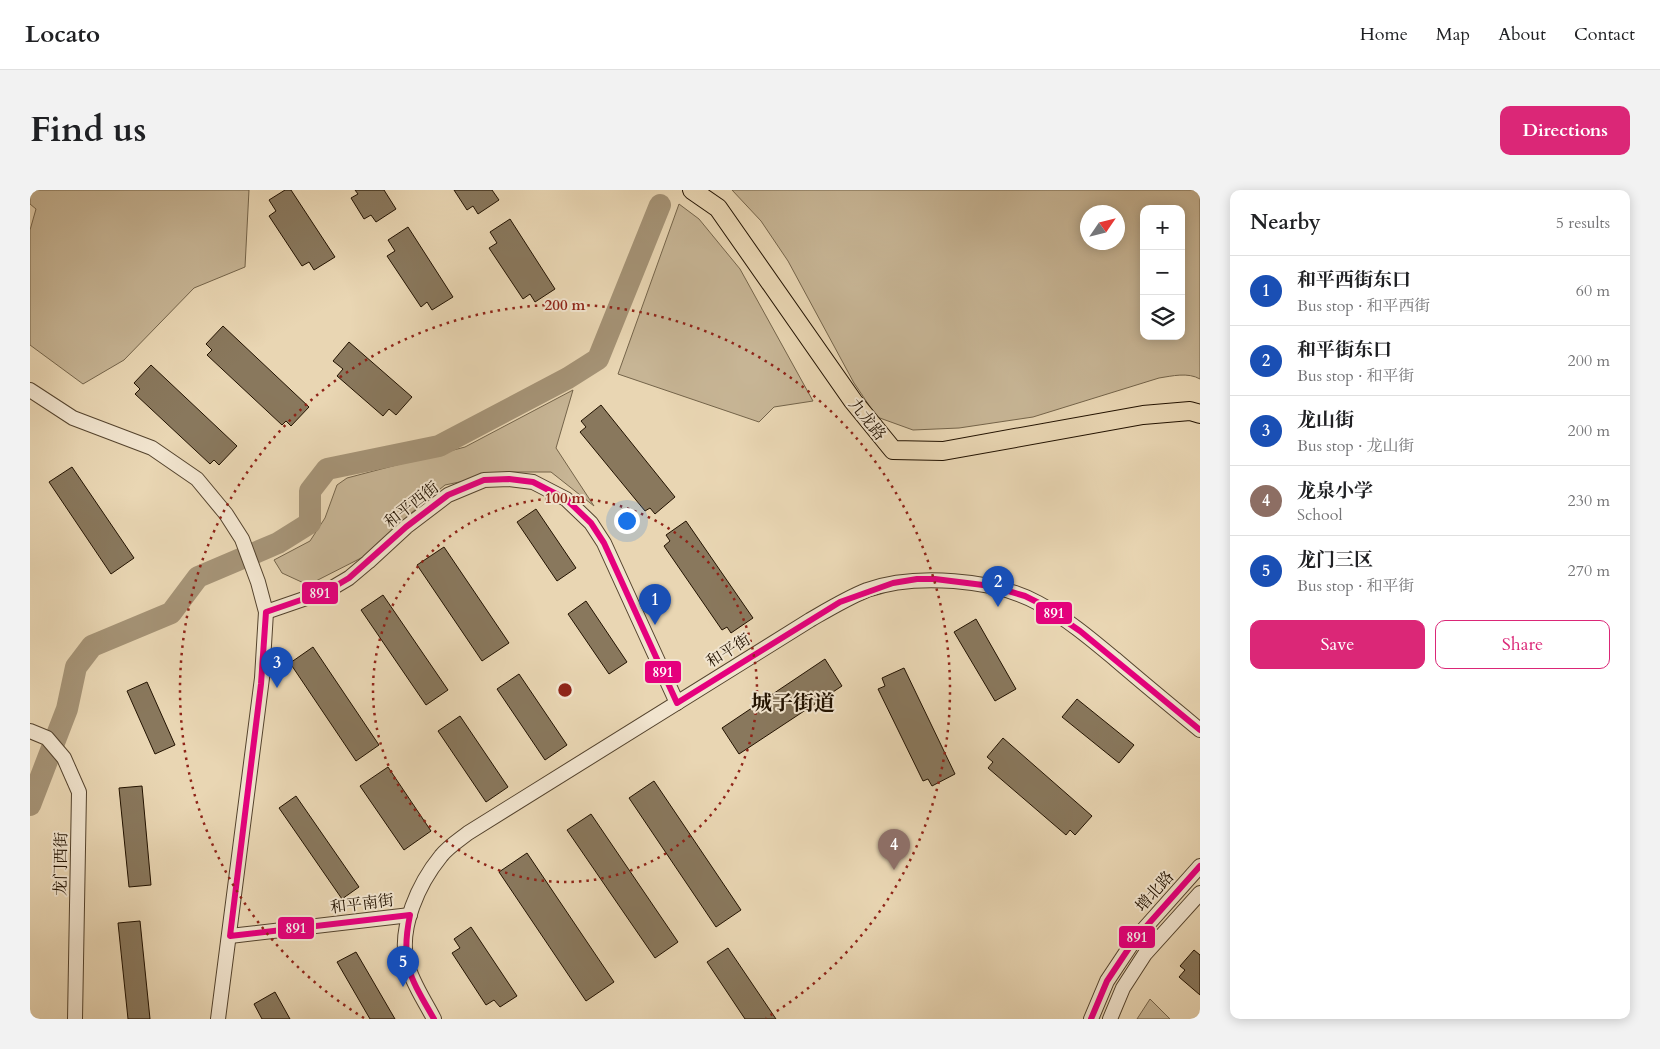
<!DOCTYPE html>
<html lang="en">
<head>
<meta charset="utf-8">
<style>
  :root { --surface:#fff; --page:#f2f2f2; --text:#202124; --muted:#757577; --line:#e0e0e0; --accent:#db2777 }
  body { margin:0; font-family:Cardo,"Noto Serif SC",serif; background:var(--page); color:var(--text) }
  .controls { position:absolute; right:15px; top:15px; display:grid; overflow:hidden; border-radius:10px; box-shadow:0 2px 12px #0003 }
  .controls button { width:45px; height:45px; display:grid; place-items:center; padding:0; border:0; border-bottom:1px solid var(--line); background:var(--surface); color:var(--text); font:25px sans-serif }
  .compass { position:absolute; left:1050px; top:15px; width:45px; height:45px; border-radius:50%; background:var(--surface); box-shadow:0 2px 12px #0003; rotate:55deg }
  .you { position:absolute; left:596px; top:330px; width:18px; height:18px; margin:-12px; border:4px solid #fff; border-radius:50%; background:#1a73e8; box-shadow:0 0 0 8px #1a73e833 }
  .badge { display:grid; place-items:center; width:32px; height:32px; border-radius:50%; background:var(--accent); color:#fff; font-size:16px; font-weight:700 }
  .pin { position:absolute; translate:-50% -41px; filter:drop-shadow(0 1px 2px #0008) }
  .pin::after { content:''; position:absolute; top:26px; width:18px; height:15px; background:inherit; clip-path:polygon(0 0,100% 0,50% 100%) }
  .list { margin:0; padding:0; list-style:none }
  h2 { display:flex; justify-content:space-between; align-items:center; height:65px; margin:0; padding:0 20px; font-size:21px }
  h2 small { font-size:16px; font-weight:400; color:var(--muted) }
  .list li { display:grid; grid-template-columns:32px 1fr auto; gap:15px; align-items:center; box-sizing:border-box; height:70px; padding:0 20px; border-top:1px solid var(--line) }
  .list b { display:block; font-size:19px; white-space:nowrap }
  .list p { margin:0; font-size:16px; white-space:nowrap; color:var(--muted) }
  .list em { font-size:16px; font-style:normal; color:var(--muted) }
  .actions { display:flex; gap:10px; padding:15px 20px }
  .actions a { flex:1; padding:11px 0; border:1px solid var(--accent); border-radius:10px; text-align:center; font-size:18px; color:var(--accent) }
  .actions .main { background:var(--accent); color:#fff }
  .icon { flex:none; width:28px; height:28px; fill:none; stroke:currentColor; stroke-width:2; stroke-linecap:round; stroke-linejoin:round }
  .map { position:relative; flex:none; width:1170px; height:829px; overflow:hidden; border-radius:10px }
  header { display:flex; align-items:center; gap:30px; box-sizing:border-box; height:70px; padding:0 25px; background:var(--surface); border-bottom:1px solid var(--line) }
  header strong { font-size:24px }
  nav { display:flex; gap:28px; margin-inline-start:auto; font-size:18px }
  .intro { display:flex; align-items:center; justify-content:space-between; box-sizing:border-box; height:120px; padding:0 30px }
  h1 { margin:0; font-size:35px }
  .button { padding:12px 22px; border-radius:10px; background:var(--accent); color:#fff; font-size:18px; font-weight:700 }
  main { display:flex; gap:30px; padding:0 30px }
  aside { flex:1; background:var(--surface); border-radius:10px; box-shadow:0 2px 12px #0003 }
  .map>svg:first-child { display:block }
  .green { fill:#c7b595; stroke:#74644a; fill-rule:evenodd }
  .lines { fill:none; stroke-linecap:round; stroke-linejoin:round }
  .river { stroke:#a59376; stroke-width:22 }
  .building { fill:#89785d; stroke:#221200 }
  .minor-casing { stroke:#54432d; stroke-width:16 }
  .major-casing { stroke:#221200; stroke-width:20 }
  .minor { stroke:#f1e4ce; stroke-width:14 }
  .major { stroke:#e9d6b3; stroke-width:18 }
  .bus-1-casing { stroke:#f1e4ce; stroke-width:10 }
  .bus-1 { stroke:#e5007d; stroke-width:6 }
  .ring { fill:none; stroke:#8f2418; stroke-width:2.5; stroke-dasharray:2.5 5 }
  .labels { text-anchor:middle; stroke-width:4; stroke-linejoin:round; paint-order:stroke }
  .street-label { font-size:16px; fill:#221200; stroke:#f1e4ce }
  .district-label { font-size:21px; font-weight:bold; fill:#221200; stroke:#f1e4ce }
  .centre { fill:#8f2418; stroke:#f1e4ce; stroke-width:2.5 }
  .ring-label { font-size:15px; text-anchor:middle; font-weight:bold; fill:#8f2418; stroke:#f1e4ce; stroke-width:4; stroke-linejoin:round; paint-order:stroke }
  .line-badge { stroke:#f1e4ce; stroke-width:2 }
  .badge-label { font-size:14px; text-anchor:middle; font-weight:bold; fill:#fff }
</style>
</head>
<body>
<header>
<strong>Locato</strong>
<nav><a>Home</a><a>Map</a><a>About</a><a>Contact</a></nav>
</header>
<div class="intro"><h1>Find us</h1><a class="button">Directions</a></div>
<main>
<div class="map">
<svg width="1170" height="829" viewBox="0 0 1170 829">
  <rect width="100%" height="100%" fill="#e9d6b3"/>
  <filter id="stains"><feTurbulence type="fractalNoise" baseFrequency=".004" numOctaves="4"/><feColorMatrix values="0 0 0 0 .2 0 0 0 0 .09 0 0 0 0 .02 0 0 0 .5 -.17"/></filter>
  <radialGradient id="worn" r=".72"><stop offset=".6" stop-color="#630" stop-opacity="0"/><stop offset="1" stop-color="#630" stop-opacity=".3"/></radialGradient>
  <g class="green">
    <polygon points="0,0 219,0 215,77 164,98 94,170 53,194 0,155 0,40 6,19 0,14"/>
    <path d="M702,0H1170V189C1158,182 1142,186 1129,188L1003,227L929,238L883,240L847,227L824,193L758,71L731,31ZM1114,19H1151V146H1114ZM1088,22V52H1058V22Z"/>
    <polygon points="649,14 669,29 710,79 783,211 744,217 729,232 588,184"/>
    <polygon points="543,200 526,258 564,316 521,282 477,282 415,295 380,324 337,365 278,395 252,383 244,370 280,351 295,328 307,295 317,288 435,257"/>
    <polygon points="1120,809 1140,829 1107,829"/>
  </g>
  <g class="lines">
    <polyline class="river" points="0,615 37,519 46,477 62,456 141,423 168,387 248,353 280,333 280,301 297,279 409,256 538,188 568,169 630,15"/>
  </g>
  <g class="building">
    <polygon points="255,0 261,0 305,67 284,80 279,72 272,76 239,26 246,21 239,10"/>
    <polygon points="325,0 354,0 366,19 346,32 341,25 334,29 321,8 328,4"/>
    <polygon points="424,0 462,0 469,10 448,24 443,16 437,20"/>
    <polygon points="480,29 525,99 505,112 500,104 493,109 459,58 467,53 460,42"/>
    <polygon points="378,37 423,107 402,120 397,112 391,117 357,66 365,61 358,50"/>
    <polygon points="193,136 279,217 261,236 256,231 252,235 177,165 182,160 176,154"/>
    <polygon points="319,152 382,207 366,225 359,219 353,226 307,186 313,179 303,171"/>
    <polygon points="121,175 207,256 189,275 184,270 180,274 105,204 110,199 104,193"/>
    <polygon points="571,215 645,307 625,324 620,318 615,321 550,242 556,237 551,231"/>
    <polygon points="42,277 104,368 81,384 19,292"/>
    <polygon points="506,319 546,378 527,391 487,332"/>
    <polygon points="656,331 723,428 701,443 697,437 692,440 634,356 640,351 636,345"/>
    <polygon points="414,357 479,453 452,471 387,375"/>
    <polygon points="353,405 418,500 396,515 331,420"/>
    <polygon points="556,411 597,472 579,484 538,424"/>
    <polygon points="946,429 986,499 965,511 924,442"/>
    <polygon points="283,457 349,555 326,571 260,473"/>
    <polygon points="795,469 812,496 709,564 692,538"/>
    <polygon points="874,478 925,584 902,596 898,589 893,591 848,499 855,496 852,488"/>
    <polygon points="489,484 537,555 515,570 467,499"/>
    <polygon points="117,492 145,555 125,564 97,501"/>
    <polygon points="1047,509 1104,555 1089,573 1032,527"/>
    <polygon points="430,526 478,597 456,612 408,541"/>
    <polygon points="973,548 1062,626 1045,645 1040,640 1036,645 958,578 963,572 957,567"/>
    <polygon points="358,577 401,641 374,660 330,596"/>
    <polygon points="624,591 711,720 686,737 599,608"/>
    <polygon points="112,596 121,695 99,697 89,598"/>
    <polygon points="266,606 329,697 312,709 249,618"/>
    <polygon points="561,624 648,752 625,768 537,640"/>
    <polygon points="497,663 584,792 556,811 469,682"/>
    <polygon points="110,731 120,829 98,829 88,733"/>
    <polygon points="441,737 487,806 470,817 464,810 456,815 422,763 430,758 424,749"/>
    <polygon points="698,758 746,829 715,829 677,772"/>
    <polygon points="1164,760 1170,765 1170,805 1149,787 1155,780 1150,776"/>
    <polygon points="326,762 365,829 340,829 307,772"/>
    <polygon points="245,802 260,829 232,829 224,814"/>
  </g>
  <g class="lines">
    <defs>
      <g id="minor">
        <polyline points="0,200 43,228 122,258 167,289 196,324 212,349 228,392 236,422 232,488 188,829"/>
        <polyline points="236,422 297,401 319,388 338,372 376,337 418,305 454,290 479,289 503,292 536,309 561,333 574,353 647,513"/>
        <polyline points="0,541 17,548 34,568 49,602 45,829"/>
        <polyline points="200,746 380,725"/>
        <path d="M404,829C395,811 382,793 377,773C368,738 389,693 411,666C418,657 429,650 438,643L780,430C799,419 817,408 837,400C885,383 964,389 1008,413C1036,428 1061,449 1085,469C1113,493 1142,517 1170,540"/>
        <polyline points="1061,829 1077,791 1105,749 1170,676"/>
        <polyline points="1080,829 1093,798 1115,764 1170,703"/>
      </g>
      <polyline id="major" points="662,0 688,18 823,211 863,260 913,261 1113,225 1160,221 1170,224"/>
    </defs>
    <use href="#minor" class="minor-casing"/>
    <use href="#major" class="major-casing"/>
    <use href="#minor" class="minor"/>
    <use href="#major" class="major"/>
    <defs>
      <g id="bus-1">
        <path d="M404,829C380,787 370,774 380,725L200,746L231,494L236,422L297,401L319,388L376,337L418,305L454,290L479,289L503,292L536,309L561,333L574,353L647,513L810,412L863,393L887,389H905L961,396L995,406L1009,413L1050,441L1170,540"/>
        <polyline points="1061,829 1077,791 1105,749 1170,676"/>
      </g>
    </defs>
    <use href="#bus-1" class="bus-1-casing"/>
    <use href="#bus-1" class="bus-1"/>
  </g>
  <g class="ring">
    <circle cx="535" cy="500" r="192"/>
    <path d="M334 828A385 385 0 1 1 736 828"/>
  </g>
  <g class="labels">
    <g class="street-label">
      <text transform="translate(838 229) rotate(51)" y="6">九龙路</text>
      <text transform="translate(381 314) rotate(-38)" y="6">和平西街</text>
      <text transform="translate(698 460) rotate(-32)" y="6">和平街</text>
      <text transform="translate(30 674) rotate(-89)" y="6">龙门西街</text>
      <text transform="translate(1124 701) rotate(-48)" y="6">增北路</text>
      <text transform="translate(332 713) rotate(-7)" y="6">和平南街</text>
    </g>
    <g class="district-label">
      <text x="763" y="520">城子街道</text>
    </g>
  </g>
  <circle cx="535" cy="500" r="8" class="centre"/>
  <g class="ring-label">
    <text x="535" y="120">200 m</text>
    <text x="535" y="313">100 m</text>
  </g>
  <g class="line-badge">
    <rect x="271" y="391" width="38" height="24" rx="5" fill="#e5007d"/>
    <rect x="1005" y="411" width="38" height="24" rx="5" fill="#e5007d"/>
    <rect x="614" y="470" width="38" height="24" rx="5" fill="#e5007d"/>
    <rect x="247" y="726" width="38" height="24" rx="5" fill="#e5007d"/>
    <rect x="1088" y="735" width="38" height="24" rx="5" fill="#e5007d"/>
  </g>
  <g class="badge-label">
    <text x="290" y="408">891</text>
    <text x="1024" y="428">891</text>
    <text x="633" y="487">891</text>
    <text x="266" y="743">891</text>
    <text x="1107" y="752">891</text>
  </g>
  <rect width="100%" height="100%" filter="url(#stains)"/>
  <rect width="100%" height="100%" fill="url(#worn)"/>
</svg>
<div class="controls">
<button>+</button>
<button>−</button>
<button><svg class="icon" aria-label="layers" viewBox="0 0 24 24"><path d="M12 4l9 5-9 5-9-5zM3 14l9 5 9-5"/></svg></button>
</div>
<svg class="compass" viewBox="-18 -18 36 36"><path d="M0-13l5 13h-10z" fill="#e53935"/><path d="M0 13l5-13h-10z" fill="#757577"/></svg>
<div class="you"></div>
<div class="pin badge" style="left:625px;top:435px;background:#1a4fb4">1</div>
<div class="pin badge" style="left:968px;top:417px;background:#1a4fb4">2</div>
<div class="pin badge" style="left:247px;top:498px;background:#1a4fb4">3</div>
<div class="pin badge" style="left:864px;top:680px;background:#8d6e63">4</div>
<div class="pin badge" style="left:373px;top:797px;background:#1a4fb4">5</div>
</div>
<aside>
<h2>Nearby<small>5 results</small></h2>
<ul class="list">
<li><span class="badge" style="background:#1a4fb4">1</span><div><b>和平西街东口</b><p>Bus stop · 和平西街</p></div><em>60 m</em></li>
<li><span class="badge" style="background:#1a4fb4">2</span><div><b>和平街东口</b><p>Bus stop · 和平街</p></div><em>200 m</em></li>
<li><span class="badge" style="background:#1a4fb4">3</span><div><b>龙山街</b><p>Bus stop · 龙山街</p></div><em>200 m</em></li>
<li><span class="badge" style="background:#8d6e63">4</span><div><b>龙泉小学</b><p>School</p></div><em>230 m</em></li>
<li><span class="badge" style="background:#1a4fb4">5</span><div><b>龙门三区</b><p>Bus stop · 和平街</p></div><em>270 m</em></li>
</ul>
<div class="actions"><a class="main">Save</a><a>Share</a></div>
</aside>
</main>
</body>
</html>
